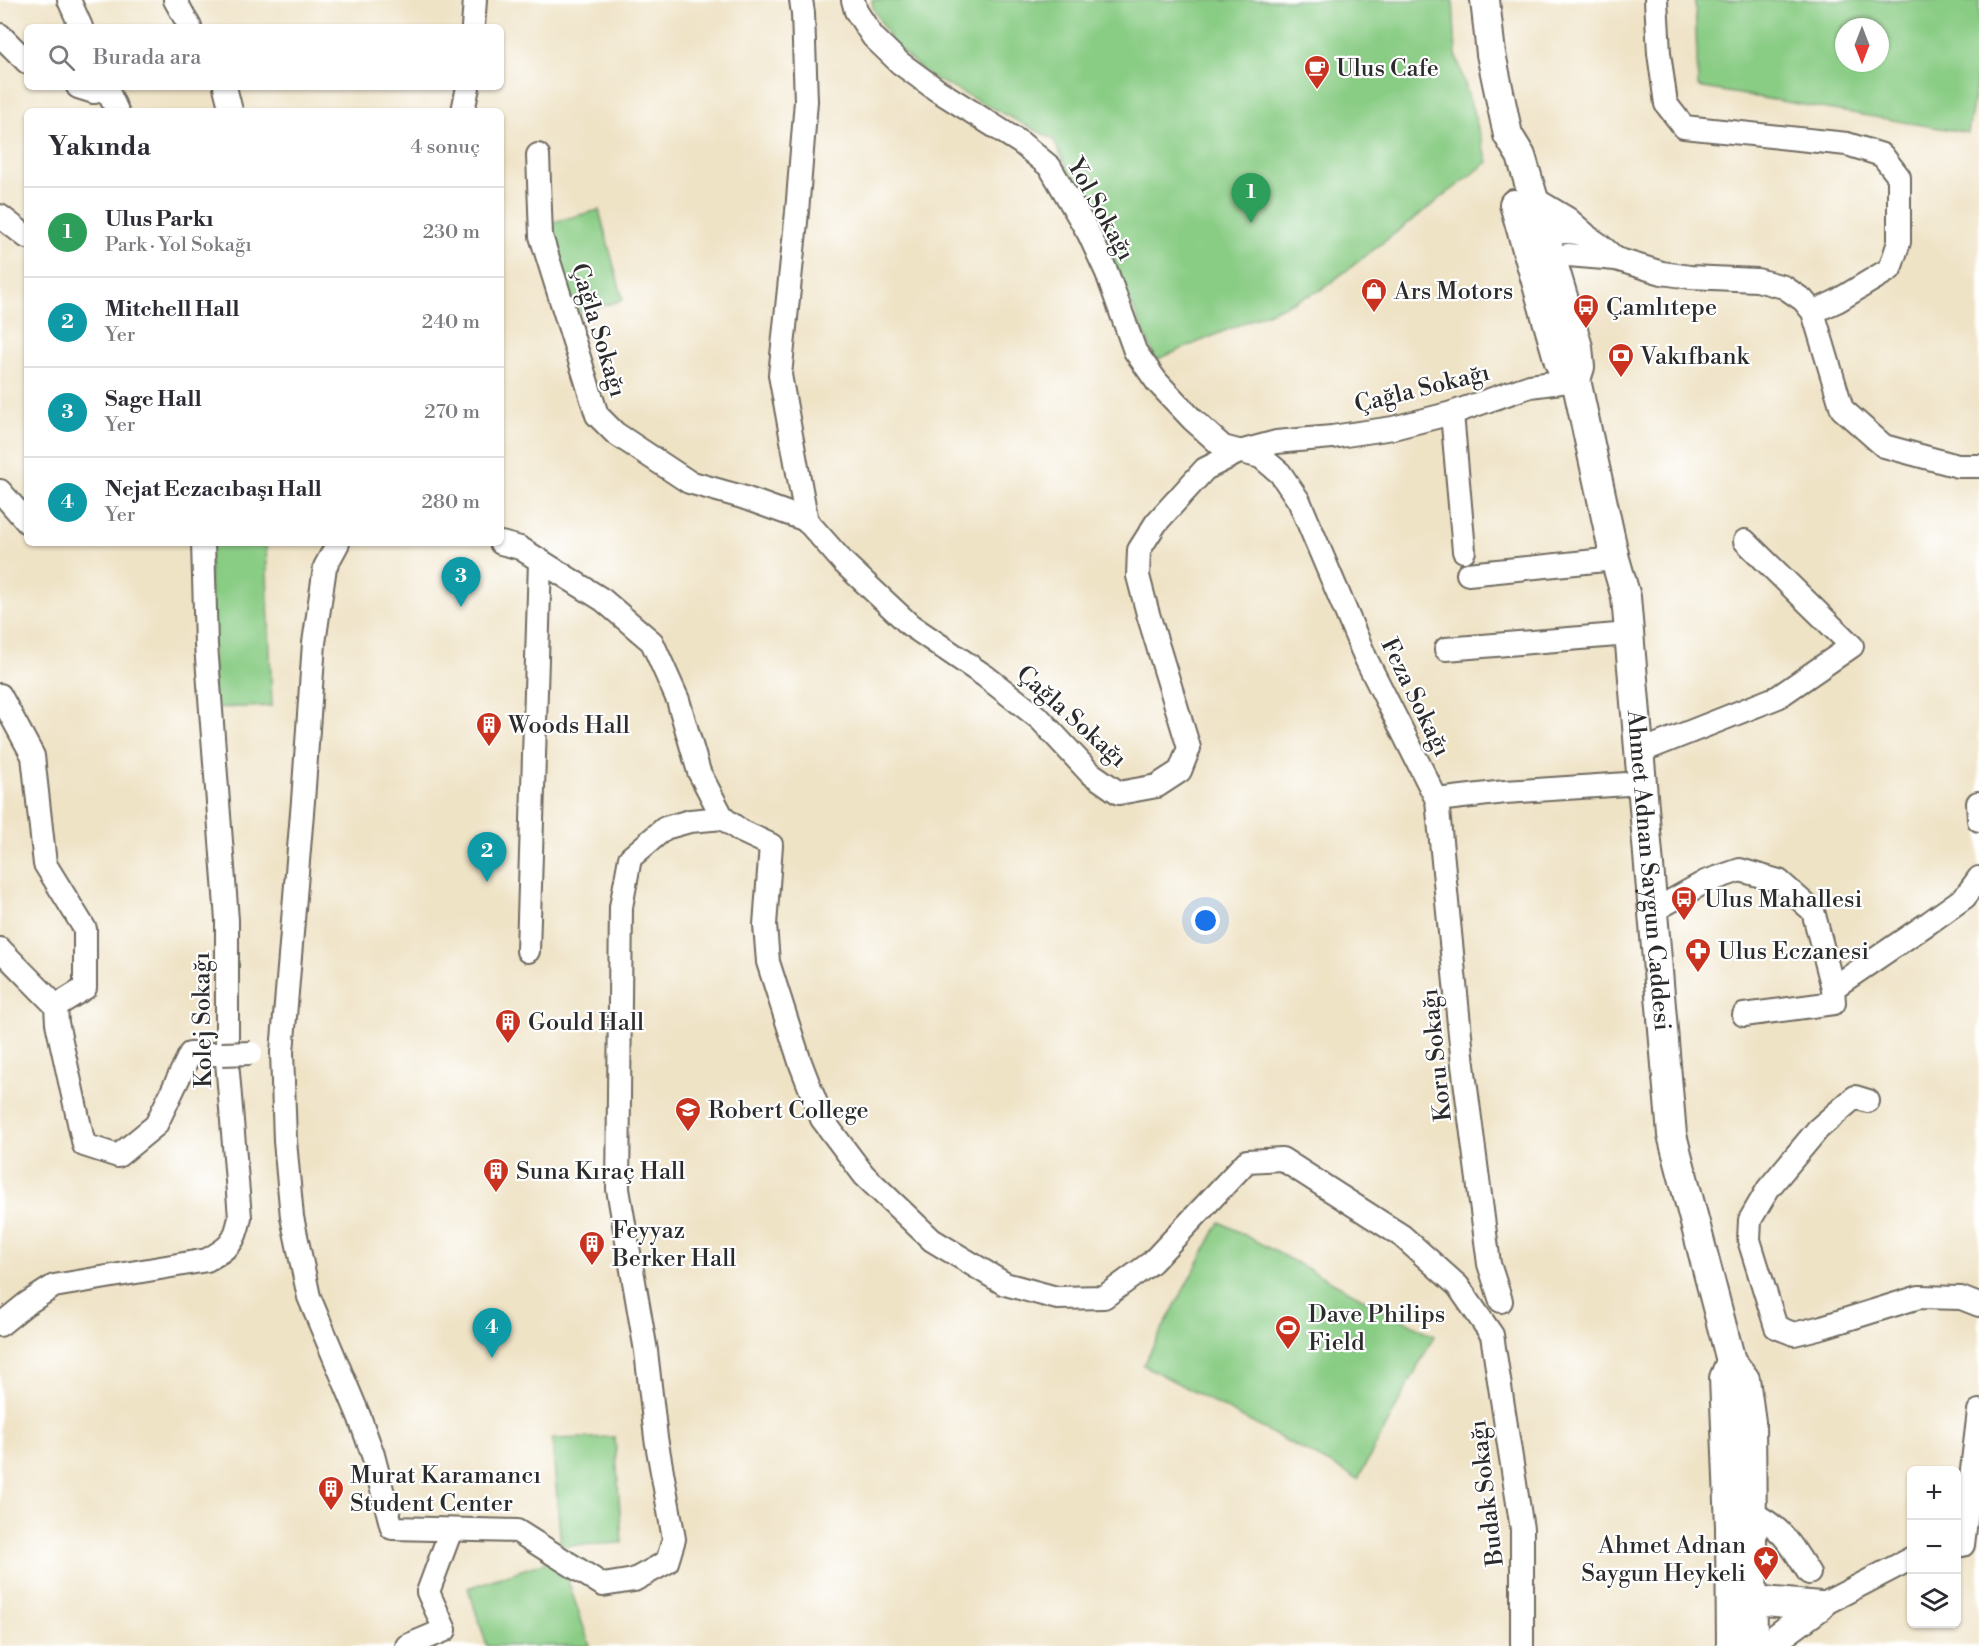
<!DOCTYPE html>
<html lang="tr">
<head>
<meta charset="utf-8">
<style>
  :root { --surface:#fff; --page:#f2f2f3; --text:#2b2b33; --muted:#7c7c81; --line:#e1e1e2; --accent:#b45309 }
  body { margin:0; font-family:"Libre Bodoni",serif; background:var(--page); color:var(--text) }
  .controls { position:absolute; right:18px; bottom:18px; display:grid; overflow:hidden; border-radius:9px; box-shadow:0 2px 4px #0004 }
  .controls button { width:54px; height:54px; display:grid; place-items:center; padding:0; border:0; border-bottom:2px solid var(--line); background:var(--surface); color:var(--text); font:30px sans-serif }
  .compass { position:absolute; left:1835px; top:18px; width:54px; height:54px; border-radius:50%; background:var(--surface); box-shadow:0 2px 4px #0004; rotate:180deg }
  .you { position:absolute; left:1206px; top:921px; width:21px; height:21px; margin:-15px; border:4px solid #fff; border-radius:50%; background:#1a73e8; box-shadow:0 0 0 9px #1a73e833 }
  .badge { display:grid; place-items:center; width:39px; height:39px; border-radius:50%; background:var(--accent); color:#fff; font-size:20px; font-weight:700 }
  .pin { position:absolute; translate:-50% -50px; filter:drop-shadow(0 2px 3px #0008) }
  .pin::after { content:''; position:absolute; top:32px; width:21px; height:18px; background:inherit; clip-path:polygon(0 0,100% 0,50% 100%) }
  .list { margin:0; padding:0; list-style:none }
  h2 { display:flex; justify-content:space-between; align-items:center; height:78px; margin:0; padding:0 24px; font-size:26px }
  h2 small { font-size:20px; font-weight:400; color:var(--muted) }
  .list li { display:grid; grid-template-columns:39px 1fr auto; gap:18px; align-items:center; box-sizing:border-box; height:90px; padding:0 24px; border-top:2px solid var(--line) }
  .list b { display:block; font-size:22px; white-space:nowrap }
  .list p { margin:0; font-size:20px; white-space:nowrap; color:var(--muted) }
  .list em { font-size:20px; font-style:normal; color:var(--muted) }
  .icon { flex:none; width:33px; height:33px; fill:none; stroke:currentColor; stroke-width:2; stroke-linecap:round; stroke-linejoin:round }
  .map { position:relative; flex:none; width:1979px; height:1646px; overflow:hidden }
  .search { position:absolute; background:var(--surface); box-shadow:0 2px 4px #0004; left:24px; top:24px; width:480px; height:66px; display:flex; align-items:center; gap:15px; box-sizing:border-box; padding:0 21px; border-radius:9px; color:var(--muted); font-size:22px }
  .panel { position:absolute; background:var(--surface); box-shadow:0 2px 4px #0004; left:24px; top:108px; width:480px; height:438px; border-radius:9px }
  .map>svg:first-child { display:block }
  .green { fill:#89cc84; stroke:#5a7c58; stroke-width:1.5; fill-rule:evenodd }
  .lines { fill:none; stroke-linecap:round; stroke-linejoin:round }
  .minor-casing { stroke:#706b61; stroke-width:26 }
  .major-casing { stroke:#706b61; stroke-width:32 }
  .minor { stroke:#fff; stroke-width:22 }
  .major { stroke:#fff; stroke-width:28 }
  .minor-bridge-casing { stroke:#706b61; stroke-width:26; stroke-linecap:butt }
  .minor-bridge { stroke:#fff; stroke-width:22 }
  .labels { text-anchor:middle; stroke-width:4.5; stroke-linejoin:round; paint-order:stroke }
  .poi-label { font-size:24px; fill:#2b2b2b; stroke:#fff; text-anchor:start }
  .street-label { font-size:24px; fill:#2b2b2b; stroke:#fff }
</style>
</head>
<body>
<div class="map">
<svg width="1979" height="1646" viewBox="0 0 1979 1646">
  <rect width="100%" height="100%" fill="#fff"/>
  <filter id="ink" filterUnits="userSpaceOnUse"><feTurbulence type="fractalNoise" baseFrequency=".0167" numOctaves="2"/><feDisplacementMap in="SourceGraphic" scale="12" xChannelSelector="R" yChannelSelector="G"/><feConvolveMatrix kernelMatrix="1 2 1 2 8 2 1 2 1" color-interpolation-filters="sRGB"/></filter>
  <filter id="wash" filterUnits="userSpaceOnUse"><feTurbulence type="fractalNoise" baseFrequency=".008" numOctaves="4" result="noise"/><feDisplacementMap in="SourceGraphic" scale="24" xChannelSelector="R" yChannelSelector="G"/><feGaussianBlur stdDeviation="1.35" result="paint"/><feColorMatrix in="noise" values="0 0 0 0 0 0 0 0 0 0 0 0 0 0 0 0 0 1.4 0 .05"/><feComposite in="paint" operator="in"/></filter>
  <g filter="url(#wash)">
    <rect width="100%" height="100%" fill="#efe3c6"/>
    <g class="green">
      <polygon points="872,0 1453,0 1456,54 1488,162 1321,290 1156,360 1123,285 1053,139 929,76 893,44 873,8"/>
      <path d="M1695,0H1979V68L1968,133L1698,87ZM1844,27H1880V63H1844Z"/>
      <polygon points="599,210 623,300 573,314 549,223"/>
      <polygon points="209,543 266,543 272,706 214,708"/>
      <polygon points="1220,1222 1434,1336 1358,1479 1143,1365"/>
      <polygon points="615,1437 622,1543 561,1546 552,1439"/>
      <polygon points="560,1557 590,1646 487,1646 468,1588"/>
    </g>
  </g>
  <g filter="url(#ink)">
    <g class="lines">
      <defs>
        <g id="minor">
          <polyline points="69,0 81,27"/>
          <polyline points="175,0 190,27"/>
          <polyline points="801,0 803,13 806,101 797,212 780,375 807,522"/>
          <polyline points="853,0 856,11 873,37 900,63 937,90 1021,143 1050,167 1089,234 1107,273 1135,351 1157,382 1192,419 1223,447 1261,457 1280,473 1299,501 1366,659 1437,800 1463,1065 1489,1264 1501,1301"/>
          <polyline points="1656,0 1659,53 1666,104 1684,127 1847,144 1882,155 1899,177 1899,242 1890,269 1837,301 1813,312"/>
          <polyline points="473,27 475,0"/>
          <polyline points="0,35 27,62"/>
          <polyline points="78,87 94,92 107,89"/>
          <polyline points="106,87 117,111"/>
          <polyline points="225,87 231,111"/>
          <polyline points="463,111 468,87"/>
          <polyline points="538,155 541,236 597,415 615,433 689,482 742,497 806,520 844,563 910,625 985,676 1040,719 1089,772 1119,793 1157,786 1180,771 1189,748 1148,614 1138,576 1139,550 1156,523 1205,469 1239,452 1276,442 1332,437 1393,428 1452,413 1530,386 1576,380"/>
          <polyline points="1533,198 1568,219 1585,234"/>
          <polyline points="0,216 27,237"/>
          <path d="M1544,235C1580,226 1591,237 1616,259"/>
          <polyline points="1551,258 1568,255 1616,259 1662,273 1690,277 1757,280 1784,287 1803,300 1813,312 1842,409 1884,446 1958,466 1979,466"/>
          <polyline points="1452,413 1464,551"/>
          <polyline points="0,491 27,522"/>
          <polyline points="338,543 325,567 314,643 303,801 282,1052 285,1141 292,1217 309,1297 359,1416 373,1455 392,1528 517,1531 603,1585 634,1580 667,1562 674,1539 656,1438 646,1351 618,1189 621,907 630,858 665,828 690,821 723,818"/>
          <polyline points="501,543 520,548 603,600 652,642 678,700 699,772 723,818 741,831 771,845 765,925 768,962 800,1062 822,1119 864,1175 932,1240 1005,1284 1057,1298 1104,1297 1152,1262 1247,1161 1282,1159 1402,1236 1458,1286 1492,1335 1522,1529 1522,1646"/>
          <polyline points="1468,574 1615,559"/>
          <polyline points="1446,649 1629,634"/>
          <polyline points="0,695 33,756 45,864 85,929 85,988 56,1006 57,1023 84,1145 118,1156 156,1125 190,1054 222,1054"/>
          <polyline points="1639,752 1778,697 1852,646 1745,541"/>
          <polyline points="1437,800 1505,792 1642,783"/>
          <polyline points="1978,803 1979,820"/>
          <polyline points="1653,911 1705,882 1740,870 1779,881 1813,911 1833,988 1930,922 1965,897 1979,878"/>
          <polyline points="0,949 56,1006"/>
          <polyline points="528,951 540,561"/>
          <polyline points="1744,1015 1834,1003 1833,988"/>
          <polyline points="1868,1101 1855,1097 1818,1129 1768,1189 1750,1220 1749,1240 1776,1327 1794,1334 1822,1327 1919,1297 1961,1298 1979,1305"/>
          <path d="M0,1325L26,1304L54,1286L207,1260C230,1247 235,1243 240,1217L227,1061V920L206,645L203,543"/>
          <path d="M1752,1513C1784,1529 1790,1544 1809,1573"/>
          <polyline points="1956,1545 1963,1545 1979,1411"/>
          <polyline points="1820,1606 1912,1558"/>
          <polyline points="407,1646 445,1630 428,1592 451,1530"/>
        </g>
        <g id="major">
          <path id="s1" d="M1485,0L1491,54L1508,135L1521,156L1578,347L1580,367L1576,380L1615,559L1626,597L1672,1135L1731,1361L1745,1379L1751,1422L1753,1646"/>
          <polyline points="1514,204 1559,362 1565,372 1576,380"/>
          <polyline points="1731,1361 1724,1378 1730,1527 1731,1646"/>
          <polyline points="1742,1614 1753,1600 1820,1606"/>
          <polyline points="1766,1646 1820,1606"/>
        </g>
      </defs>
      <use href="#minor" class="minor-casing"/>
      <use href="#major" class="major-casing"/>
      <use href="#minor" class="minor"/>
      <use href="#major" class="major"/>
      <defs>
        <polyline id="minor-bridge" points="222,1054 251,1053"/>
      </defs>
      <use href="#minor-bridge" class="minor-bridge-casing"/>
      <use href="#minor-bridge" class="minor-bridge"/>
    </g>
  </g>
  <defs>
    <symbol id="cafe-pin" viewBox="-11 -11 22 30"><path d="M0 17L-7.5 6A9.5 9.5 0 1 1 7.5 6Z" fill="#c8321e" stroke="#fff"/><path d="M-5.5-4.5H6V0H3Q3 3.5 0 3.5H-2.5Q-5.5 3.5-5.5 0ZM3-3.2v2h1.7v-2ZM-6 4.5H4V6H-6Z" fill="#fff"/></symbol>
    <symbol id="shop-pin" viewBox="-11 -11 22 30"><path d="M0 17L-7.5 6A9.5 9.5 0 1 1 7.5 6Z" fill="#c8321e" stroke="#fff"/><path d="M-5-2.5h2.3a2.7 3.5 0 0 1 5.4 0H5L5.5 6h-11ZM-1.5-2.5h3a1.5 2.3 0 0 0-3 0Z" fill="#fff"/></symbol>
    <symbol id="bus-pin" viewBox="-11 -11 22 30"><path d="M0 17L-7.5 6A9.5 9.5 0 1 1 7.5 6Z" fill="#c8321e" stroke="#fff"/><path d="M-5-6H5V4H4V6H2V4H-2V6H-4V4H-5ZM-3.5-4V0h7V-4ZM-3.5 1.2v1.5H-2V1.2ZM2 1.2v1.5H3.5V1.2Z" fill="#fff"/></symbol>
    <symbol id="bank-pin" viewBox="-11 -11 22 30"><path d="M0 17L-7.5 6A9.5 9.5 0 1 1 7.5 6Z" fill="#c8321e" stroke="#fff"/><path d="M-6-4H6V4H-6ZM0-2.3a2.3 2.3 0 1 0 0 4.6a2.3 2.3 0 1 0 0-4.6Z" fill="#fff"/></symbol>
    <symbol id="building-pin" viewBox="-11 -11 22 30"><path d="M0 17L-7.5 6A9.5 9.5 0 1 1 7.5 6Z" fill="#c8321e" stroke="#fff"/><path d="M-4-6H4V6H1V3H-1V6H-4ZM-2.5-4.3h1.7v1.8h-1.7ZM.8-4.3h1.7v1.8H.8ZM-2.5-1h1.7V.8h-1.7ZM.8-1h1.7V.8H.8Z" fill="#fff"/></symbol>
    <symbol id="pharmacy-pin" viewBox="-11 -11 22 30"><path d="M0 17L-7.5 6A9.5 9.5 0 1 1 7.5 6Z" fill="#c8321e" stroke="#fff"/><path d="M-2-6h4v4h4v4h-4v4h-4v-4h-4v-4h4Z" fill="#fff"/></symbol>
    <symbol id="school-pin" viewBox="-11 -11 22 30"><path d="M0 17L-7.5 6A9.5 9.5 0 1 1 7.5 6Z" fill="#c8321e" stroke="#fff"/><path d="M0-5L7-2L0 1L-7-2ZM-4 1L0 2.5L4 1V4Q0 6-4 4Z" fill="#fff"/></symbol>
    <symbol id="stadium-pin" viewBox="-11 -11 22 30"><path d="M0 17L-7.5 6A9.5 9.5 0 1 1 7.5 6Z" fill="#c8321e" stroke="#fff"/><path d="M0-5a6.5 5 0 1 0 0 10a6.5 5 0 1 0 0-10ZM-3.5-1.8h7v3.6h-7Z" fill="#fff"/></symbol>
    <symbol id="sight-pin" viewBox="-11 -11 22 30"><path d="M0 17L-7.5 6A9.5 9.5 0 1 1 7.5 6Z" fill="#c8321e" stroke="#fff"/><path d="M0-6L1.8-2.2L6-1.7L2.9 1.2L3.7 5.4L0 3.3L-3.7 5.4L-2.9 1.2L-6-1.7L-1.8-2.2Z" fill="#fff"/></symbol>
  </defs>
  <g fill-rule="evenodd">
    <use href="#cafe-pin" x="1302" y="53" width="30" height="40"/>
    <use href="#shop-pin" x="1359" y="276" width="30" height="40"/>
    <use href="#bus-pin" x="1571" y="292" width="30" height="40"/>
    <use href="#bank-pin" x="1606" y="341" width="30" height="40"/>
    <use href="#building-pin" x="474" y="710" width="30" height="40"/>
    <use href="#bus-pin" x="1669" y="884" width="30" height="40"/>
    <use href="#pharmacy-pin" x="1683" y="936" width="30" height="40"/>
    <use href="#building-pin" x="493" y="1007" width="30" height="40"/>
    <use href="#school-pin" x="673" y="1095" width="30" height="40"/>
    <use href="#building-pin" x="481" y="1156" width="30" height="40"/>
    <use href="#building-pin" x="577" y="1229" width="30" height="40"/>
    <use href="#stadium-pin" x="1273" y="1313" width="30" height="40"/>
    <use href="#building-pin" x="316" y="1474" width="30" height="40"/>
    <use href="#sight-pin" x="1751" y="1544" width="30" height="40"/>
  </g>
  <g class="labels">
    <g class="poi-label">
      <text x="1336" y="76">Ulus Cafe</text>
      <text x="1394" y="299">Ars Motors</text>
      <text x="1606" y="315">Çamlıtepe</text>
      <text x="1640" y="364">Vakıfbank</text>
      <text x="508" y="733">Woods Hall</text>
      <text x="1704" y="907">Ulus Mahallesi</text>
      <text x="1718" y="959">Ulus Eczanesi</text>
      <text x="528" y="1030">Gould Hall</text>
      <text x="708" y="1118">Robert College</text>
      <text x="516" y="1179">Suna Kıraç Hall</text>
      <text x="612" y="1238">Feyyaz<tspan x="612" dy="28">Berker Hall</tspan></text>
      <text x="1308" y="1322">Dave Philips<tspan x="1308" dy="28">Field</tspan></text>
      <text x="350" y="1483">Murat Karamancı<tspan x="350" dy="28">Student Center</tspan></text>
      <text x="1746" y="1553" text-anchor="end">Ahmet Adnan<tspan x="1746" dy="28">Saygun Heykeli</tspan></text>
    </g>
    <g class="street-label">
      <text transform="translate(1101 209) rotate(61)" y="8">Yol Sokağı</text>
      <text transform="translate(599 330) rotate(73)" y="8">Çağla Sokağı</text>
      <text transform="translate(1422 388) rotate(-14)" y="8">Çağla Sokağı</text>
      <text transform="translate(1416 697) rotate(64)" y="8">Feza Sokağı</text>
      <text transform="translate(1072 716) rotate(42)" y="8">Çağla Sokağı</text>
      <text dy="8" stroke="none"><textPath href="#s1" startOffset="892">Ahmet Adnan Saygun Caddesi</textPath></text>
      <text transform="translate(202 1020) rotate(-91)" y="8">Kolej Sokağı</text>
      <text transform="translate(1436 1055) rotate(-96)" y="8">Koru Sokağı</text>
      <text transform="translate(1486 1493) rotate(-97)" y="8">Budak Sokağı</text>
    </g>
  </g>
</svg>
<div class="controls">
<button>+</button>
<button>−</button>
<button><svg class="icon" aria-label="layers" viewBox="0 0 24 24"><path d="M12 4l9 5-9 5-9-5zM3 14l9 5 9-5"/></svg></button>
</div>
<svg class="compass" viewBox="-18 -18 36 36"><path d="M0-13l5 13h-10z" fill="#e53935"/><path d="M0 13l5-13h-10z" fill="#7c7c81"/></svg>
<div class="you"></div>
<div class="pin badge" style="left:1251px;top:223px;background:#2e9e5b">1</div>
<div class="pin badge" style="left:487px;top:882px;background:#0f9aa8">2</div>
<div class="pin badge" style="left:461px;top:607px;background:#0f9aa8">3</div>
<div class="pin badge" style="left:492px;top:1358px;background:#0f9aa8">4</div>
<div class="search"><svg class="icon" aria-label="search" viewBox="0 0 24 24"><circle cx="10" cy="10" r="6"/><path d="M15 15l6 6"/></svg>Burada ara</div>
<section class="panel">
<h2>Yakında<small>4 sonuç</small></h2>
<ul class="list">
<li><span class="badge" style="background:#2e9e5b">1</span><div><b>Ulus Parkı</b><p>Park · Yol Sokağı</p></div><em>230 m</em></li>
<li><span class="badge" style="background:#0f9aa8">2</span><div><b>Mitchell Hall</b><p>Yer</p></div><em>240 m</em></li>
<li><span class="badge" style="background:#0f9aa8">3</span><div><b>Sage Hall</b><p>Yer</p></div><em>270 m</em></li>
<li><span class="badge" style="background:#0f9aa8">4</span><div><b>Nejat Eczacıbaşı Hall</b><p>Yer</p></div><em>280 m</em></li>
</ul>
</section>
</div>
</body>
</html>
